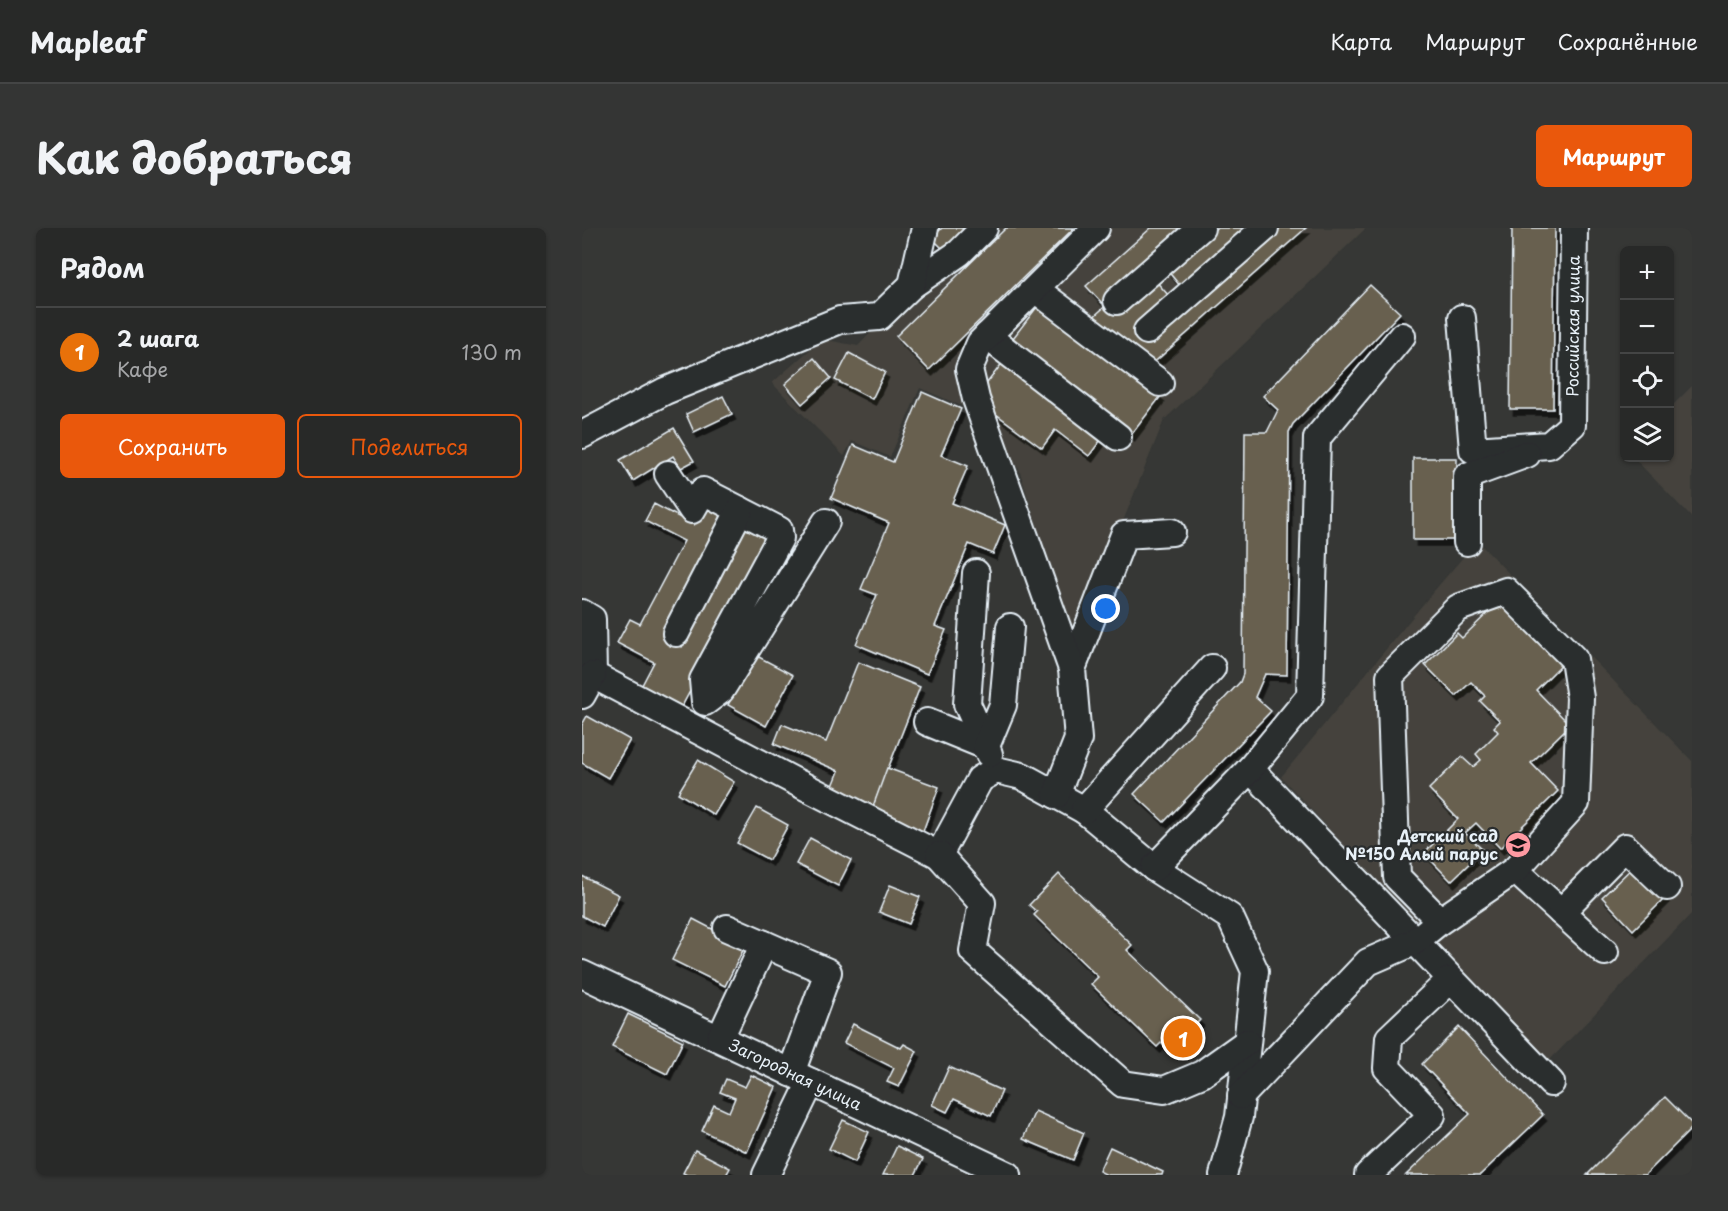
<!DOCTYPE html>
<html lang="ru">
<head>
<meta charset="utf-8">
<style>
  :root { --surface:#282928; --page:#343534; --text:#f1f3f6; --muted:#a5a6a8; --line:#444545; --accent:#ea580c }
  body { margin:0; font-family:"Playpen Sans",sans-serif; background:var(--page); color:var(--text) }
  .controls { position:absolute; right:18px; top:18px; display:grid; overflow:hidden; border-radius:9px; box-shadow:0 2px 4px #0004 }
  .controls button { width:54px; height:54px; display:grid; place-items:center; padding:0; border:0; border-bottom:2px solid var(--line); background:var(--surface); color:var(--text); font:30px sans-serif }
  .you { position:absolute; left:524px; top:381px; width:21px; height:21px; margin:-15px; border:4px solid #fff; border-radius:50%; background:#1a73e8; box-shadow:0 0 0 9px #1a73e833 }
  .badge { display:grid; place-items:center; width:39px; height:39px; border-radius:50%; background:var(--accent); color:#fff; font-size:20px; font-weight:700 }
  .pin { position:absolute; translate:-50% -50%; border:3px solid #fff; box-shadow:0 2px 6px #0006 }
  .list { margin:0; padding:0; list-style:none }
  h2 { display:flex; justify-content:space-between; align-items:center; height:78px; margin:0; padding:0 24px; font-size:26px }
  h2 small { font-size:20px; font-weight:400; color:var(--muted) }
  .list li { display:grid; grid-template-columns:39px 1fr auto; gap:18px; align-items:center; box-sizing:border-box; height:90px; padding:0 24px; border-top:2px solid var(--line) }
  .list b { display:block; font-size:22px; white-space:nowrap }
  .list p { margin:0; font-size:20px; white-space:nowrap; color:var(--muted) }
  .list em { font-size:20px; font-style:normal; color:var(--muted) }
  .actions { display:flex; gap:12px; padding:18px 24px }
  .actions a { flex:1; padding:14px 0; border:2px solid var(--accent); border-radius:9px; text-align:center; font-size:21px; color:var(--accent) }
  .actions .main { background:var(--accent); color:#fff }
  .icon { flex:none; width:33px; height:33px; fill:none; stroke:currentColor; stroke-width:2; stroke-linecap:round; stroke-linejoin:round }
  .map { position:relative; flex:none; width:1110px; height:947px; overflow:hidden; border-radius:9px }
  header { display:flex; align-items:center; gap:36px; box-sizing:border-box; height:84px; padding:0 30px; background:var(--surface); border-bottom:2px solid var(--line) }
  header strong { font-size:28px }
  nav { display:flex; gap:33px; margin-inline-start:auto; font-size:21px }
  .intro { display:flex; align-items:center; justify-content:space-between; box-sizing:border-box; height:144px; padding:0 36px }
  h1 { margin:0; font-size:42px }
  .button { padding:15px 27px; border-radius:9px; background:var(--accent); color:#fff; font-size:21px; font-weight:700 }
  main { display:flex; gap:36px; padding:0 36px }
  aside { flex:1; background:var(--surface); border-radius:9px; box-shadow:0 2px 4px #0004 }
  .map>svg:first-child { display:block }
  .built { fill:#45433d }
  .building { fill:#686050; stroke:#e8f1f8; stroke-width:1.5; filter:url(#shadow) }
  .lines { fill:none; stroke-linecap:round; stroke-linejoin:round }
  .minor-casing { stroke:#e8f1f8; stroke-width:30 }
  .minor { stroke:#2a2d2e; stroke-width:26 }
  .labels { text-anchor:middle; stroke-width:4.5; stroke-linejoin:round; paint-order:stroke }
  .street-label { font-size:16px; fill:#e8f1f8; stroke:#2a2d2e }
  .poi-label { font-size:16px; font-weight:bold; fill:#e8f1f8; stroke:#2a2d2e; text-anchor:end }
</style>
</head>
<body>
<header>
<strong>Mapleaf</strong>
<nav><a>Карта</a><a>Маршрут</a><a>Сохранённые</a></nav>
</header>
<div class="intro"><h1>Как добраться</h1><a class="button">Маршрут</a></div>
<main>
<aside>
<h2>Рядом<small></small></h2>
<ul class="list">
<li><span class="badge" style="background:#e8710a">1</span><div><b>2 шага</b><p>Кафе</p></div><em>130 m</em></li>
</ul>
<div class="actions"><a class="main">Сохранить</a><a>Поделиться</a></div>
</aside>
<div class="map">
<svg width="1110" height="947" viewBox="0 0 1110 947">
  <defs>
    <filter id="shadow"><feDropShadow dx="3.5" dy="6" stdDeviation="0" flood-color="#0009"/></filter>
  </defs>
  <rect width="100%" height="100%" fill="#363735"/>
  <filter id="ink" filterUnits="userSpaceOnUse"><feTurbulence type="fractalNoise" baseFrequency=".0167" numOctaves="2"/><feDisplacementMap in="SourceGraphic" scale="12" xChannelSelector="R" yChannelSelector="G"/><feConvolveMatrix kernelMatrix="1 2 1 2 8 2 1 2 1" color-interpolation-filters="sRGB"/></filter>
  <g filter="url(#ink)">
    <g class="built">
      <polygon points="359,0 784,0 582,192 492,414 437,241 389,182 338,160 308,229 270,213 262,228 190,155 240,111 276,118 365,25 350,10"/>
      <polygon points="1110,158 1110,290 1052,230 1088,230 1088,180"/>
      <polygon points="895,313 1110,533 1110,685 964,836 699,549 852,363"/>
    </g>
    <g class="building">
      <polygon points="360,0 390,0 365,25 350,10"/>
      <polygon points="424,0 492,0 347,142 314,108"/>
      <polygon points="569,0 604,0 520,75 504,58"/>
      <polygon points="633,0 665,0 599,59 585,42"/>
      <polygon points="694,0 724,0 568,138 508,92 529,73 572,51 587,68"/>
      <polygon points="930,0 973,0 971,181 928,181"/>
      <polygon points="788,57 818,85 711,196 707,204 705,447 683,446 673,469 689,483 582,594 552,566 658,454 661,446 663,204 685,204 696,182 681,168"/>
      <polygon points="458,75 579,168 549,207 428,114"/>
      <polygon points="267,125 303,144 290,171 253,152"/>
      <polygon points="232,130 249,150 220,176 203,156"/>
      <polygon points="421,134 521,209 507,228 473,202 460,220 406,180 405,155"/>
      <polygon points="340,164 379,181 359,227 386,238 370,275 423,297 411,326 387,316 353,398 364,402 345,446 274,416 295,367 279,361 307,295 249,270 271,217 311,234"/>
      <polygon points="141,168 150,186 112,204 104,186"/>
      <polygon points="92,200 112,233 99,240 91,228 51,253 38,232"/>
      <polygon points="831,230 875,230 874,312 831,312"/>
      <polygon points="124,273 145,284 80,408 100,419 166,294 191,307 99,480 59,459 72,434 35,415 48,391 58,396 102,313 63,293 72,276 112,297"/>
      <polygon points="919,372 981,435 954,462 988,497 949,535 976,563 918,620 894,595 883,605 901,622 869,653 842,625 876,591 847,561 880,529 891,539 899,532 894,526 916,504 912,499 918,493 898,473 903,468 889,454 874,468 843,437 875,405 880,410"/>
      <polygon points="173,427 211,447 184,498 146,477"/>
      <polygon points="276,434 338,459 291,579 249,563 257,543 192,516 200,496 244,514"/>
      <polygon points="5,488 48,512 26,550 0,535 0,497"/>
      <polygon points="116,532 152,554 132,587 96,565"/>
      <polygon points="305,540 357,559 341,603 289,584"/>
      <polygon points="175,580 206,597 187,632 155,615"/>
      <polygon points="228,610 269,632 256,658 214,636"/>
      <polygon points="1053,637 1084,669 1051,702 1020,669"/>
      <polygon points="477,646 550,717 545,722 618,792 588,823 579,815 575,819 509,756 516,749 452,687 455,684 447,677"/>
      <polygon points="0,648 37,667 21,699 0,688"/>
      <polygon points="308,657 338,669 327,696 297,684"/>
      <polygon points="111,691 163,718 143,758 90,732"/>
      <polygon points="46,786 101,813 85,846 30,819"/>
      <polygon points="271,796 319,820 322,816 335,823 317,859 305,854 312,840 262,815"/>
      <polygon points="877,799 961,887 898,947 824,947 888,886 840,836"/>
      <polygon points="367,839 420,863 409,888 372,871 365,884 350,877"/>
      <polygon points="169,847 194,859 165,924 120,903 132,877 147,884 153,870 138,864 144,851 163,859"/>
      <polygon points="1083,869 1110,896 1110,900 1063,947 1005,947"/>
      <polygon points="453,883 502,905 491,932 441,911"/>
      <polygon points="261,892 287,904 273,934 247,921"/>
      <polygon points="315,918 341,931 333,947 301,947"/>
      <polygon points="528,919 581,944 580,947 525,947 517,943"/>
      <polygon points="113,922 148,940 144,947 105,947 101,945"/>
    </g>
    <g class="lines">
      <defs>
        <g id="minor">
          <polyline points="330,57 377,25 402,0"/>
          <polyline points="453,61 578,155"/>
          <polyline points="535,73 619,0"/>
          <path id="s1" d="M880,90L891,222L967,217L990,197L992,0"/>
          <polyline points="565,103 683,0"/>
          <polyline points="405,108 536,209"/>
          <polyline points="0,207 83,163 258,92 297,89 330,57 343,0"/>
          <polyline points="86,246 110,282 121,263 197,302 198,310 121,452 123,474 139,462 244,294"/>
          <polyline points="885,314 885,248 945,226"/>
          <polyline points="0,385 10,391 11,447"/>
          <polyline points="94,405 158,282"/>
          <polyline points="490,441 542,307 590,304"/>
          <polyline points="11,447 212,553 357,627 398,551 414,542 440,548 502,582 572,640 648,689 673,743 657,889 641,947"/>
          <polyline points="0,467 11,447"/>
          <polyline points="345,494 404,518 385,476 394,345"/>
          <polyline points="407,526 404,518 421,477 428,399"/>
          <polyline points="668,541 969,855"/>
          <polyline points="474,567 496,511 490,441 394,171 387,141 398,115 514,0"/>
          <polyline points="502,582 630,440"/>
          <polyline points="357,627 400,675 391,723 541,856 582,862 620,846 665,814"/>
          <polyline points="572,640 668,541 728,468 735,210 820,108"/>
          <polyline points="933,642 1023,724"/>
          <polyline points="979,684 1043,619 1085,659"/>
          <polyline points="145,700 182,716"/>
          <path id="s2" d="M0,746L426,947"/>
          <polyline points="138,810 182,716 246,744 209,845"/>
          <polyline points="659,868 786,734 832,714 858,693 933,642 994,575 998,470 992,431 924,363 876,380 808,448 815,649 858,693"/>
          <polyline points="184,947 229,854"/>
          <polyline points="786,947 850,887 805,840 807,810 868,752"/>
        </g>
      </defs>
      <use href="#minor" class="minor-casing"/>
      <use href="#minor" class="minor"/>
    </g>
  </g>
  <defs>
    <symbol id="school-disc" viewBox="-11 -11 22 22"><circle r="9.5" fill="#ff9aa2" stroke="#2a2d2e"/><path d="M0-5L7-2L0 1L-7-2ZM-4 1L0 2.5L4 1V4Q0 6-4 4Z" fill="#111"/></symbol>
  </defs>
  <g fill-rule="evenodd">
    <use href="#school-disc" x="921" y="602" width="30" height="30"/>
  </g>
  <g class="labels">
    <g class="street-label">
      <text dy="6" stroke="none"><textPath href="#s1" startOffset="338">Российская улица</textPath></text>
      <text dy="6" stroke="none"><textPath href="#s2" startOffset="236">Загородная улица</textPath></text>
    </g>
    <g class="poi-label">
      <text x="916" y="614">Детский сад<tspan x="916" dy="18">№150 Алый парус</tspan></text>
    </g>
  </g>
</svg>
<div class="controls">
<button>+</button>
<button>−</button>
<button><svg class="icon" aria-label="locate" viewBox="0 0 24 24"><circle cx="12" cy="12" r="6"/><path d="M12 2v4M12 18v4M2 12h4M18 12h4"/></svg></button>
<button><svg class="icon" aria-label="layers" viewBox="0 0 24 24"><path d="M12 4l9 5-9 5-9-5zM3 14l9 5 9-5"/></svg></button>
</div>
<div class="you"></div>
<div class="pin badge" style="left:601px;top:810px;background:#e8710a">1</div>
</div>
</main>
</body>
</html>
